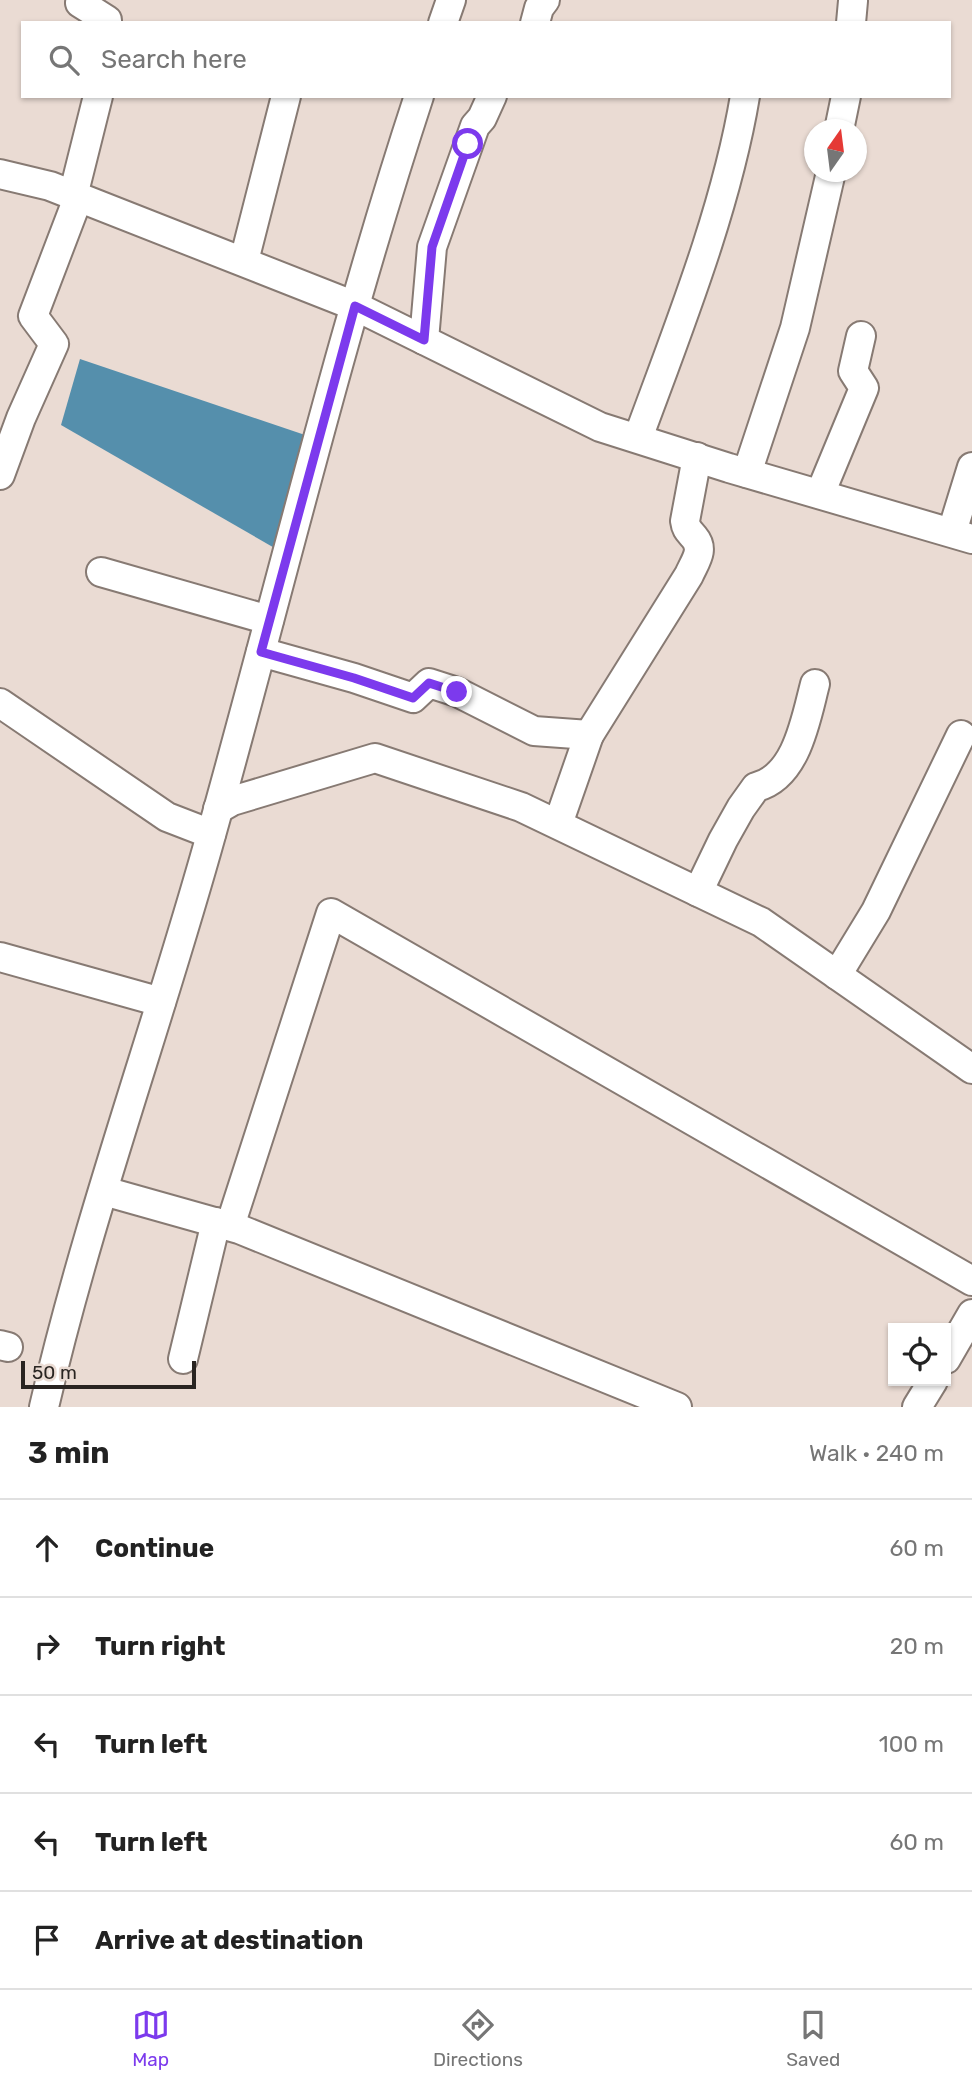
<!DOCTYPE html>
<html lang="en">
<head>
<meta charset="utf-8">
<style>
  :root { --surface:#fff; --page:#f6f6f6; --text:#222; --muted:#767676; --line:#e0e0e0; --accent:#7c3aed }
  body { margin:0; font-family:Rubik,sans-serif; background:var(--page); color:var(--text) }
  .controls { position:absolute; right:21px; bottom:21px; display:grid; overflow:hidden; border-radius:0px; box-shadow:0 2px 5px #0004 }
  .controls button { width:63px; height:63px; display:grid; place-items:center; padding:0; border:0; border-bottom:2px solid var(--line); background:var(--surface); color:var(--text); font:35px sans-serif }
  .compass { position:absolute; left:804px; top:119px; width:63px; height:63px; border-radius:50%; background:var(--surface); box-shadow:0 2px 5px #0004; rotate:14deg }
  .scale { position:absolute; left:21px; bottom:18px; width:175px; box-sizing:border-box; padding-left:7px; border:4px solid #292421; border-top:0; font-size:19px; line-height:24px; white-space:nowrap; color:#292421; -webkit-text-stroke:5px #eadbd3; paint-order:stroke }
  .stop { position:absolute; width:21px; height:21px; margin:-16px; border:5px solid #7c3aed; border-radius:50%; background:#fff }
  .stop.end { background:#7c3aed; border-color:#fff; box-shadow:0 2px 7px #0008 }
  .list { margin:0; padding:0; list-style:none }
  h2 { display:flex; justify-content:space-between; align-items:center; height:91px; margin:0; padding:0 28px; font-size:30px }
  h2 small { font-size:23px; font-weight:400; color:var(--muted) }
  .list li { display:grid; grid-template-columns:46px 1fr auto; gap:21px; align-items:center; box-sizing:border-box; height:98px; padding:0 28px; border-top:2px solid var(--line) }
  .list b { display:block; font-size:26px; white-space:nowrap }
  .list em { font-size:23px; font-style:normal; color:var(--muted) }
  .icon { flex:none; width:38px; height:38px; fill:none; stroke:currentColor; stroke-width:2; stroke-linecap:round; stroke-linejoin:round }
  .map { position:relative; flex:none; width:972px; height:1407px; overflow:hidden }
  .search { position:absolute; background:var(--surface); box-shadow:0 2px 5px #0004; left:21px; right:21px; top:21px; height:77px; display:flex; align-items:center; gap:18px; box-sizing:border-box; padding:0 24px; border-radius:0px; color:var(--muted); font-size:26px }
  .sheet { height:581px; background:var(--surface) }
  nav { display:flex; justify-content:space-around; align-items:center; box-sizing:border-box; height:98px; border-top:2px solid var(--line); background:var(--surface); font-size:19px; color:var(--muted) }
  nav a { display:grid; justify-items:center; gap:4px }
  nav .on { color:var(--accent) }
  .map>svg:first-child { display:block }
  .water { fill:#558fac }
  .lines { fill:none; stroke-linecap:round; stroke-linejoin:round }
  .minor-casing { stroke:#877a73; stroke-width:32 }
  .minor { stroke:#fff; stroke-width:28 }
  .route { stroke:#7c3aed; stroke-width:9 }
</style>
</head>
<body>
<div class="map">
<svg width="972" height="1407" viewBox="0 0 972 1407">
  <rect width="100%" height="100%" fill="#eadbd3"/>
  <polygon class="water" points="80,359 308,436 278,550 61,425"/>
  <g class="lines">
    <defs>
      <g id="minor">
        <polyline points="80,3 107,20 107,23"/>
        <polyline points="443,23 451,0"/>
        <polyline points="535,23 539,8 545,0"/>
        <polyline points="851,23 853,1"/>
        <polyline points="839,130 846,96"/>
        <polyline points="0,174 50,186 355,306 600,427 729,468 972,539"/>
        <polyline points="73,196 98,96"/>
        <polyline points="244,261 286,96"/>
        <polyline points="424,340 432,247 475,126 482,118 492,96"/>
        <path d="M638,438C678,329 726,210 745,96"/>
        <polyline points="747,473 795,328 831,172"/>
        <polyline points="0,475 21,418 54,344 33,316 78,198"/>
        <polyline points="820,494 864,388 853,371 861,336"/>
        <polyline points="952,532 972,467"/>
        <polyline points="101,572 269,620"/>
        <path d="M261,652L354,678L413,698L429,683L457,692L534,731L589,735L689,575C695,561 705,550 694,537C689,531 686,529 685,521L697,457"/>
        <polyline points="0,703 167,817 211,834"/>
        <polyline points="218,809 232,801 375,758 521,807 761,922 972,1069"/>
        <polyline points="558,824 589,735"/>
        <path d="M698,892L723,840L741,808L756,787C797,777 806,718 815,684"/>
        <polyline points="0,957 161,1002"/>
        <polyline points="837,975 876,911 961,735"/>
        <polyline points="104,1191 239,1229 677,1407"/>
        <polyline points="230,1226 331,913 972,1281"/>
        <polyline points="0,1345 8,1347"/>
        <polyline points="183,1359 216,1222"/>
        <polyline points="946,1359 972,1314"/>
        <path d="M44,1407C89,1213 158,1026 211,835C280,589 339,339 419,96"/>
        <polyline points="917,1407 933,1381"/>
      </g>
    </defs>
    <use href="#minor" class="minor-casing"/>
    <use href="#minor" class="minor"/>
  </g>
  <g class="lines">
    <polyline class="route" points="457,692 429,683 413,698 354,678 261,652 355,306 424,340 432,247 468,144"/>
  </g>
</svg>
<div class="controls">
<button><svg class="icon" aria-label="locate" viewBox="0 0 24 24"><circle cx="12" cy="12" r="6"/><path d="M12 2v4M12 18v4M2 12h4M18 12h4"/></svg></button>
</div>
<svg class="compass" viewBox="-18 -18 36 36"><path d="M0-13l5 13h-10z" fill="#e53935"/><path d="M0 13l5-13h-10z" fill="#767676"/></svg>
<div class="scale">50 m</div>
<div class="stop" style="left:468px;top:144px"></div>
<div class="stop end" style="left:457px;top:692px"></div>
<div class="search"><svg class="icon" aria-label="search" viewBox="0 0 24 24"><circle cx="10" cy="10" r="6"/><path d="M15 15l6 6"/></svg>Search here</div>
</div>
<section class="sheet">
<h2>3 min<small>Walk · 240 m</small></h2>
<ul class="list">
<li><svg class="icon" aria-label="ahead" viewBox="0 0 24 24"><path d="M12 20V5M6 11l6-6 6 6"/></svg><div><b>Continue</b></div><em>60 m</em></li>
<li><svg class="icon" aria-label="right" viewBox="0 0 24 24"><path d="M7 20v-9h11M14 6l5 5-5 5"/></svg><div><b>Turn right</b></div><em>20 m</em></li>
<li><svg class="icon" aria-label="left" viewBox="0 0 24 24"><path d="M17 20v-9H6M10 6l-5 5 5 5"/></svg><div><b>Turn left</b></div><em>100 m</em></li>
<li><svg class="icon" aria-label="left" viewBox="0 0 24 24"><path d="M17 20v-9H6M10 6l-5 5 5 5"/></svg><div><b>Turn left</b></div><em>60 m</em></li>
<li><svg class="icon" aria-label="arrive" viewBox="0 0 24 24"><path d="M6 21V4h12l-3 4 3 4H6"/></svg><div><b>Arrive at destination</b></div></li>
</ul>
</section>
<nav>
<a class="on"><svg class="icon" aria-label="map" viewBox="0 0 24 24"><path d="M3 6l6-2 6 2 6-2v14l-6 2-6-2-6 2zM9 4v14M15 6v14"/></svg>Map</a>
<a><svg class="icon" aria-label="directions" viewBox="0 0 24 24"><path d="M12 3l9 9-9 9-9-9zM9 14v-3h6M13 9l2 2-2 2"/></svg>Directions</a>
<a><svg class="icon" aria-label="saved" viewBox="0 0 24 24"><path d="M7 4h10v16l-5-4-5 4z"/></svg>Saved</a>
</nav>
</body>
</html>
